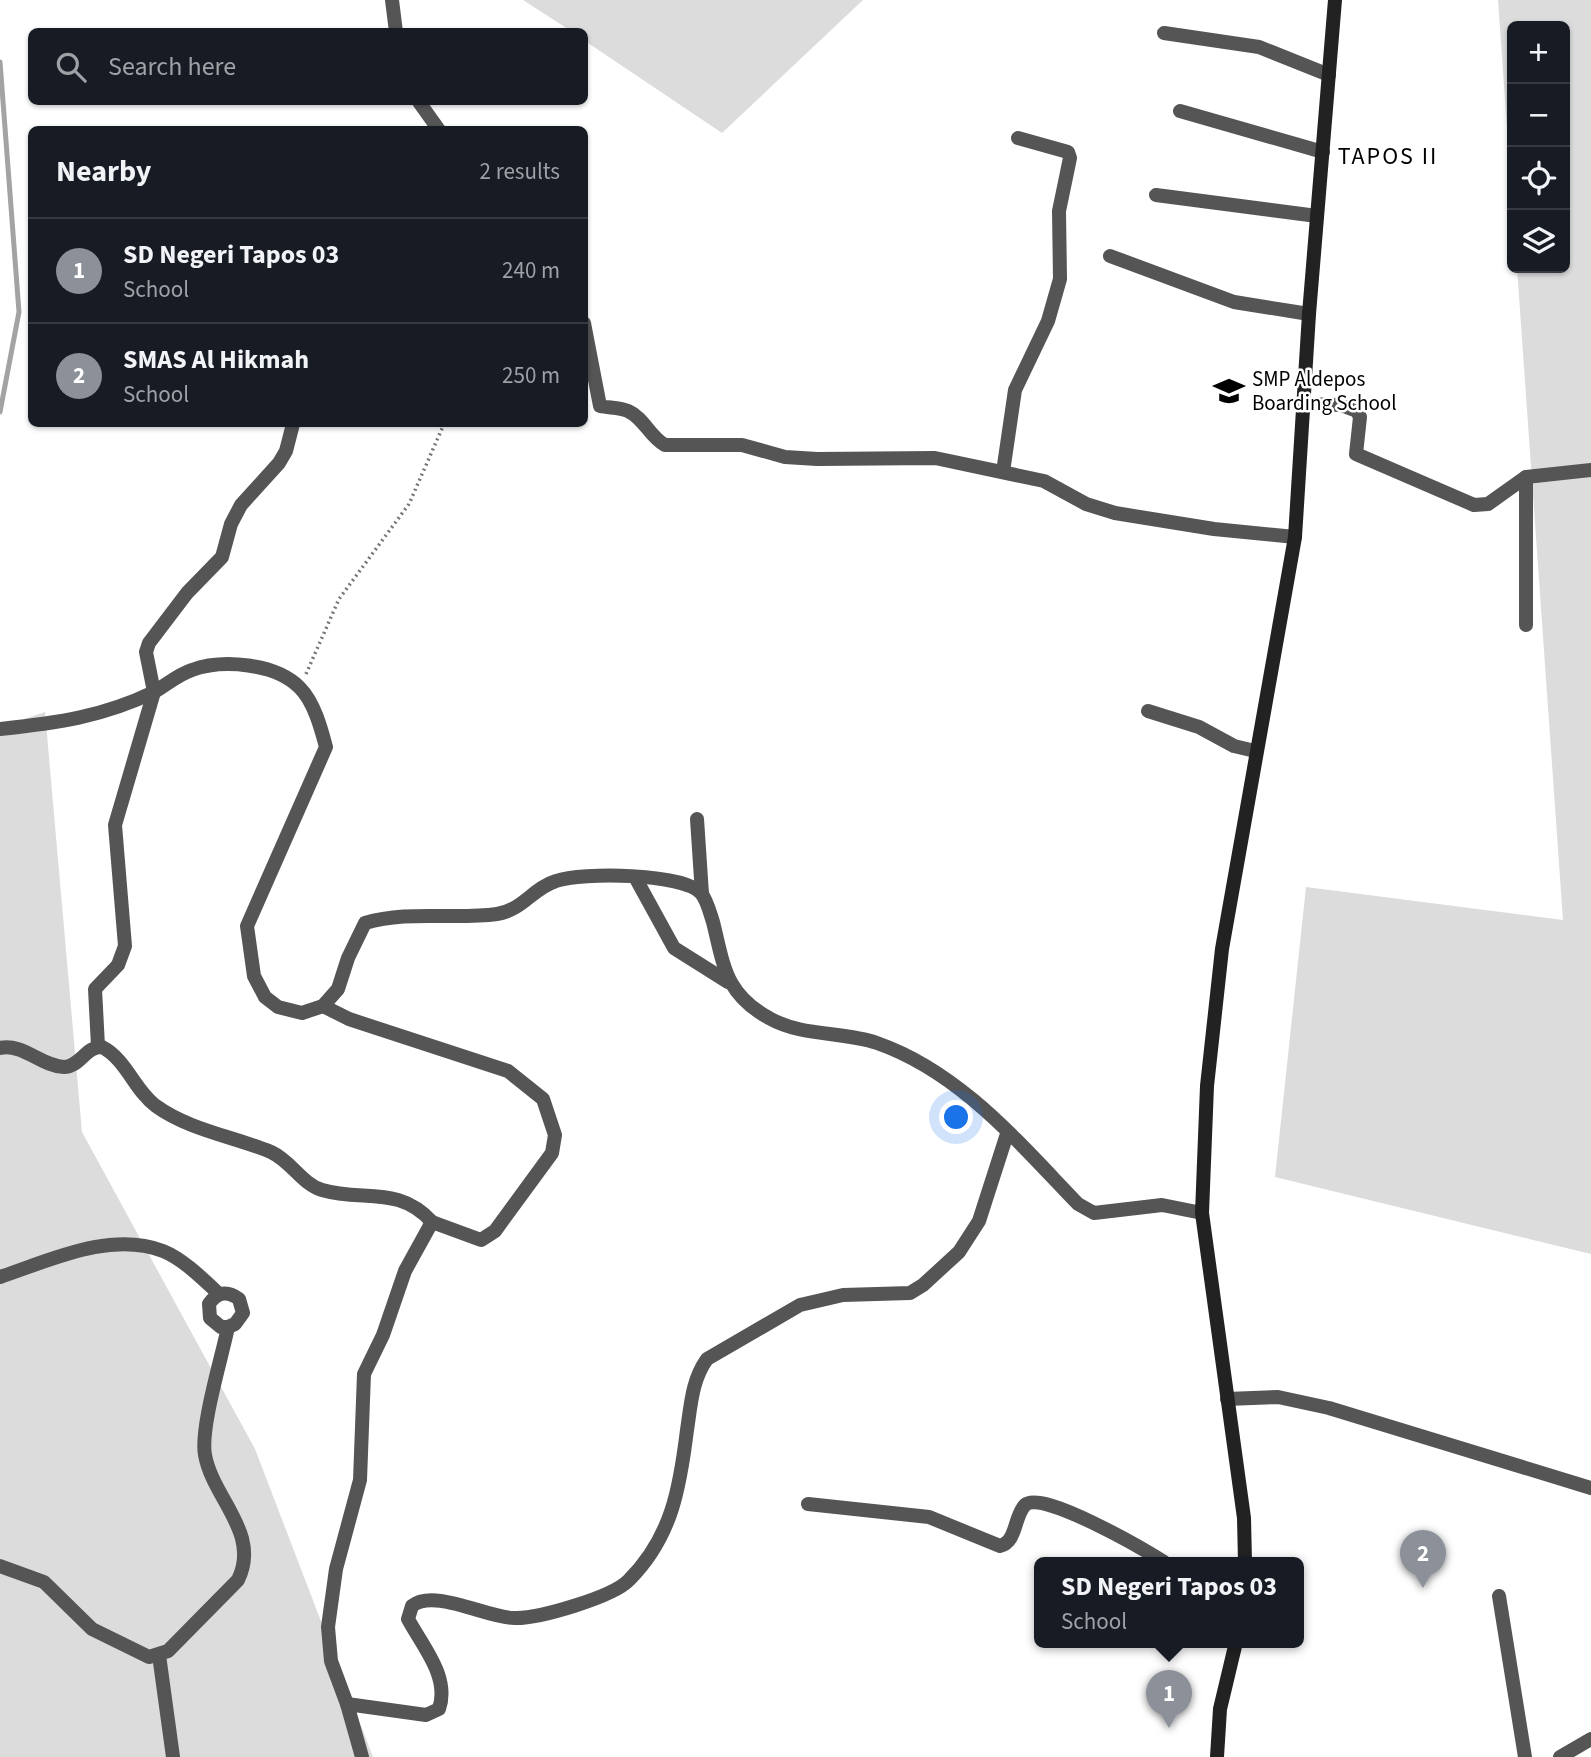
<!DOCTYPE html>
<html lang="en">
<head>
<meta charset="utf-8">
<style>
  :root { --surface:#171b24; --page:#242831; --text:#f1f3f6; --muted:#9ea1a6; --line:#363941; --accent:#8c9099 }
  body { margin:0; font-family:"Source Sans 3",sans-serif; background:var(--page); color:var(--text) }
  .controls { position:absolute; right:21px; top:21px; display:grid; overflow:hidden; border-radius:10px; box-shadow:0 2px 5px #0004 }
  .controls button { width:63px; height:63px; display:grid; place-items:center; padding:0; border:0; border-bottom:2px solid var(--line); background:var(--surface); color:var(--text); font:35px sans-serif }
  .you { position:absolute; left:957px; top:1118px; width:24px; height:24px; margin:-18px; border:5px solid #fff; border-radius:50%; background:#1a73e8; box-shadow:0 0 0 10px #1a73e833 }
  .badge { display:grid; place-items:center; width:46px; height:46px; border-radius:50%; background:var(--accent); color:#fff; font-size:23px; font-weight:700 }
  .pin { position:absolute; translate:-50% -58px; filter:drop-shadow(0 2px 4px #0008) }
  .pin::after { content:''; position:absolute; top:37px; width:24px; height:21px; background:inherit; clip-path:polygon(0 0,100% 0,50% 100%) }
  .popup { position:absolute; left:1034px; top:1557px; width:270px; height:91px; box-sizing:border-box; display:grid; place-content:center; border-radius:10px; background:var(--surface); filter:drop-shadow(0 2px 5px #0005); font-size:23px; white-space:nowrap; color:var(--muted) }
  .popup b { font-size:26px; color:var(--text) }
  .popup::after { content:''; position:absolute; left:50%; top:100%; margin-left:-14px; border:14px solid transparent; border-top-color:var(--surface) }
  .list { margin:0; padding:0; list-style:none }
  h2 { display:flex; justify-content:space-between; align-items:center; height:91px; margin:0; padding:0 28px; font-size:30px }
  h2 small { font-size:23px; font-weight:400; color:var(--muted) }
  .list li { display:grid; grid-template-columns:46px 1fr auto; gap:21px; align-items:center; box-sizing:border-box; height:105px; padding:0 28px; border-top:2px solid var(--line) }
  .list b { display:block; font-size:26px; white-space:nowrap }
  .list p { margin:0; font-size:23px; white-space:nowrap; color:var(--muted) }
  .list em { font-size:23px; font-style:normal; color:var(--muted) }
  .icon { flex:none; width:38px; height:38px; fill:none; stroke:currentColor; stroke-width:2; stroke-linecap:round; stroke-linejoin:round }
  .map { position:relative; flex:none; width:1591px; height:1757px; overflow:hidden }
  .search { position:absolute; background:var(--surface); box-shadow:0 2px 5px #0004; left:28px; top:28px; width:560px; height:77px; display:flex; align-items:center; gap:18px; box-sizing:border-box; padding:0 24px; border-radius:10px; color:var(--muted); font-size:26px }
  .panel { position:absolute; background:var(--surface); box-shadow:0 2px 5px #0004; left:28px; top:126px; width:560px; height:301px; border-radius:10px }
  .map>svg:first-child { display:block }
  .green { fill:#dcdcdc }
  .lines { fill:none; stroke-linecap:round; stroke-linejoin:round }
  .stream { stroke:#a3a3a3; stroke-width:5 }
  .path { stroke:#777; stroke-width:3.5; stroke-dasharray:2 3.5; stroke-linecap:butt }
  .street { stroke:#555; stroke-width:14 }
  .secondary { stroke:#222; stroke-width:14 }
  .labels { text-anchor:middle; stroke-width:5; stroke-linejoin:round; paint-order:stroke }
  .poi-label { font-size:21px; fill:#000; stroke:#fff; text-anchor:start }
  .quarter-label { font-size:24px; letter-spacing:2px; fill:#000; stroke:#fff }
</style>
</head>
<body>
<div class="map">
<svg width="1591" height="1757" viewBox="0 0 1591 1757">
  <rect width="100%" height="100%" fill="#fff"/>
  <g class="green">
    <polygon points="523,0 863,0 722,133 585,41 584,32 571,31"/>
    <polygon points="1498,0 1591,0 1591,1254 1275,1177 1306,887 1563,920 1517,268 1565,268 1565,26 1512,26 1512,199"/>
    <polygon points="45,712 82,1132 255,1449 373,1757 0,1757 0,727"/>
  </g>
  <g class="lines">
    <polyline class="stream" points="0,62 19,312 0,412"/>
    <polyline class="path" points="306,674 339,599 409,504 444,424"/>
    <g class="street">
      <polyline points="392,0 396,32"/>
      <polyline points="1164,33 1259,47 1329,75"/>
      <polyline points="419,102 439,130"/>
      <polyline points="1180,111 1323,152"/>
      <polyline points="1156,195 1317,216"/>
      <polyline points="1110,256 1234,302 1309,314"/>
      <path d="M584,323L600,406C609,408 620,407 628,411C644,418 650,437 665,445H742L785,457L817,459L935,458L1044,481L1086,504L1115,513L1214,529L1295,537"/>
      <polyline points="1303,404 1341,405 1357,411 1360,417 1356,454 1474,505 1488,504 1526,477 1591,470"/>
      <polyline points="1003,472 1015,390 1048,321 1060,279 1059,211 1070,158 1068,152 1018,138"/>
      <polyline points="1526,477 1526,625"/>
      <polyline points="1148,711 1199,727 1234,746 1255,751"/>
      <path d="M0,729C57,723 102,717 154,692L146,652L149,643L187,593L222,557L231,524L241,505L279,463L286,451L293,424"/>
      <polyline points="697,819 702,894"/>
      <polyline points="635,877 674,948 728,982"/>
      <polyline points="323,1006 349,1019 508,1071 543,1099 555,1135 552,1153 495,1231 481,1240 432,1222 405,1271 383,1335 364,1374 360,1480 336,1569 328,1627 331,1661 347,1704"/>
      <path d="M98,1046L95,989L118,965L125,946L115,825L154,692C166,685 179,674 192,670C222,659 276,663 300,688C314,702 321,728 326,747L247,926L254,976L265,997L278,1007L302,1013L323,1006L338,989L348,958L365,923C408,910 454,920 497,914C523,910 533,888 556,881C582,872 683,873 701,893C707,900 710,913 713,922C724,966 725,994 769,1018C802,1037 843,1031 877,1043C960,1072 1019,1143 1078,1204L1094,1213L1162,1205L1202,1213"/>
      <path d="M0,1048C23,1043 41,1066 64,1067C80,1067 86,1046 102,1047C126,1059 135,1091 156,1106C189,1130 235,1137 271,1152C291,1161 302,1184 322,1190C363,1202 399,1185 432,1222"/>
      <path d="M0,1277C51,1260 110,1231 163,1251C183,1259 203,1279 219,1294"/>
      <polyline points="1227,1399 1278,1397 1329,1408 1591,1488"/>
      <path d="M808,1504L929,1517L1000,1546C1017,1542 1014,1516 1025,1505C1041,1489 1145,1550 1164,1562"/>
      <path d="M0,1566L44,1582L92,1629L149,1657L168,1651L238,1580C261,1533 213,1499 205,1455C200,1428 222,1357 228,1327L235,1324L243,1313L239,1299C227,1290 217,1292 209,1304L210,1318L221,1327H228"/>
      <polyline points="1499,1596 1525,1757"/>
      <polyline points="159,1655 173,1757"/>
      <path d="M362,1757L347,1704L426,1715L439,1709C450,1677 423,1647 408,1619L412,1606C434,1588 487,1618 514,1618C538,1619 613,1597 629,1580C672,1537 680,1487 687,1430C691,1404 692,1380 707,1359L800,1305L843,1295L910,1293L923,1285L959,1252L979,1221L1007,1134"/>
      <polyline points="1560,1757 1591,1739"/>
    </g>
    <g class="secondary">
      <polyline points="1245,1562 1244,1518 1202,1213 1207,1086 1222,949 1295,537 1309,314 1335,0"/>
      <polyline points="1217,1757 1220,1709 1236,1642"/>
    </g>
  </g>
  <defs>
    <symbol id="school-bare" viewBox="-9 -9 18 18"><path d="M0-5L7-2L0 1L-7-2ZM-4 1L0 2.5L4 1V4Q0 6-4 4Z" fill="#000" stroke="#fff" stroke-width="2.5" paint-order="stroke"/></symbol>
  </defs>
  <g fill-rule="evenodd">
    <use href="#school-bare" x="1207" y="369" width="44" height="44"/>
  </g>
  <g class="labels">
    <g class="poi-label">
      <text x="1252" y="386">SMP Aldepos<tspan x="1252" dy="24">Boarding School</tspan></text>
    </g>
    <g class="quarter-label">
      <text x="1388" y="164">TAPOS II</text>
    </g>
  </g>
</svg>
<div class="controls">
<button>+</button>
<button>−</button>
<button><svg class="icon" aria-label="locate" viewBox="0 0 24 24"><circle cx="12" cy="12" r="6"/><path d="M12 2v4M12 18v4M2 12h4M18 12h4"/></svg></button>
<button><svg class="icon" aria-label="layers" viewBox="0 0 24 24"><path d="M12 4l9 5-9 5-9-5zM3 14l9 5 9-5"/></svg></button>
</div>
<div class="you"></div>
<div class="pin badge" style="left:1169px;top:1728px">1</div>
<div class="popup"><b>SD Negeri Tapos 03</b>School</div>
<div class="pin badge" style="left:1423px;top:1588px">2</div>
<div class="search"><svg class="icon" aria-label="search" viewBox="0 0 24 24"><circle cx="10" cy="10" r="6"/><path d="M15 15l6 6"/></svg>Search here</div>
<section class="panel">
<h2>Nearby<small>2 results</small></h2>
<ul class="list">
<li><span class="badge">1</span><div><b>SD Negeri Tapos 03</b><p>School</p></div><em>240 m</em></li>
<li><span class="badge">2</span><div><b>SMAS Al Hikmah</b><p>School</p></div><em>250 m</em></li>
</ul>
</section>
</div>
</body>
</html>
